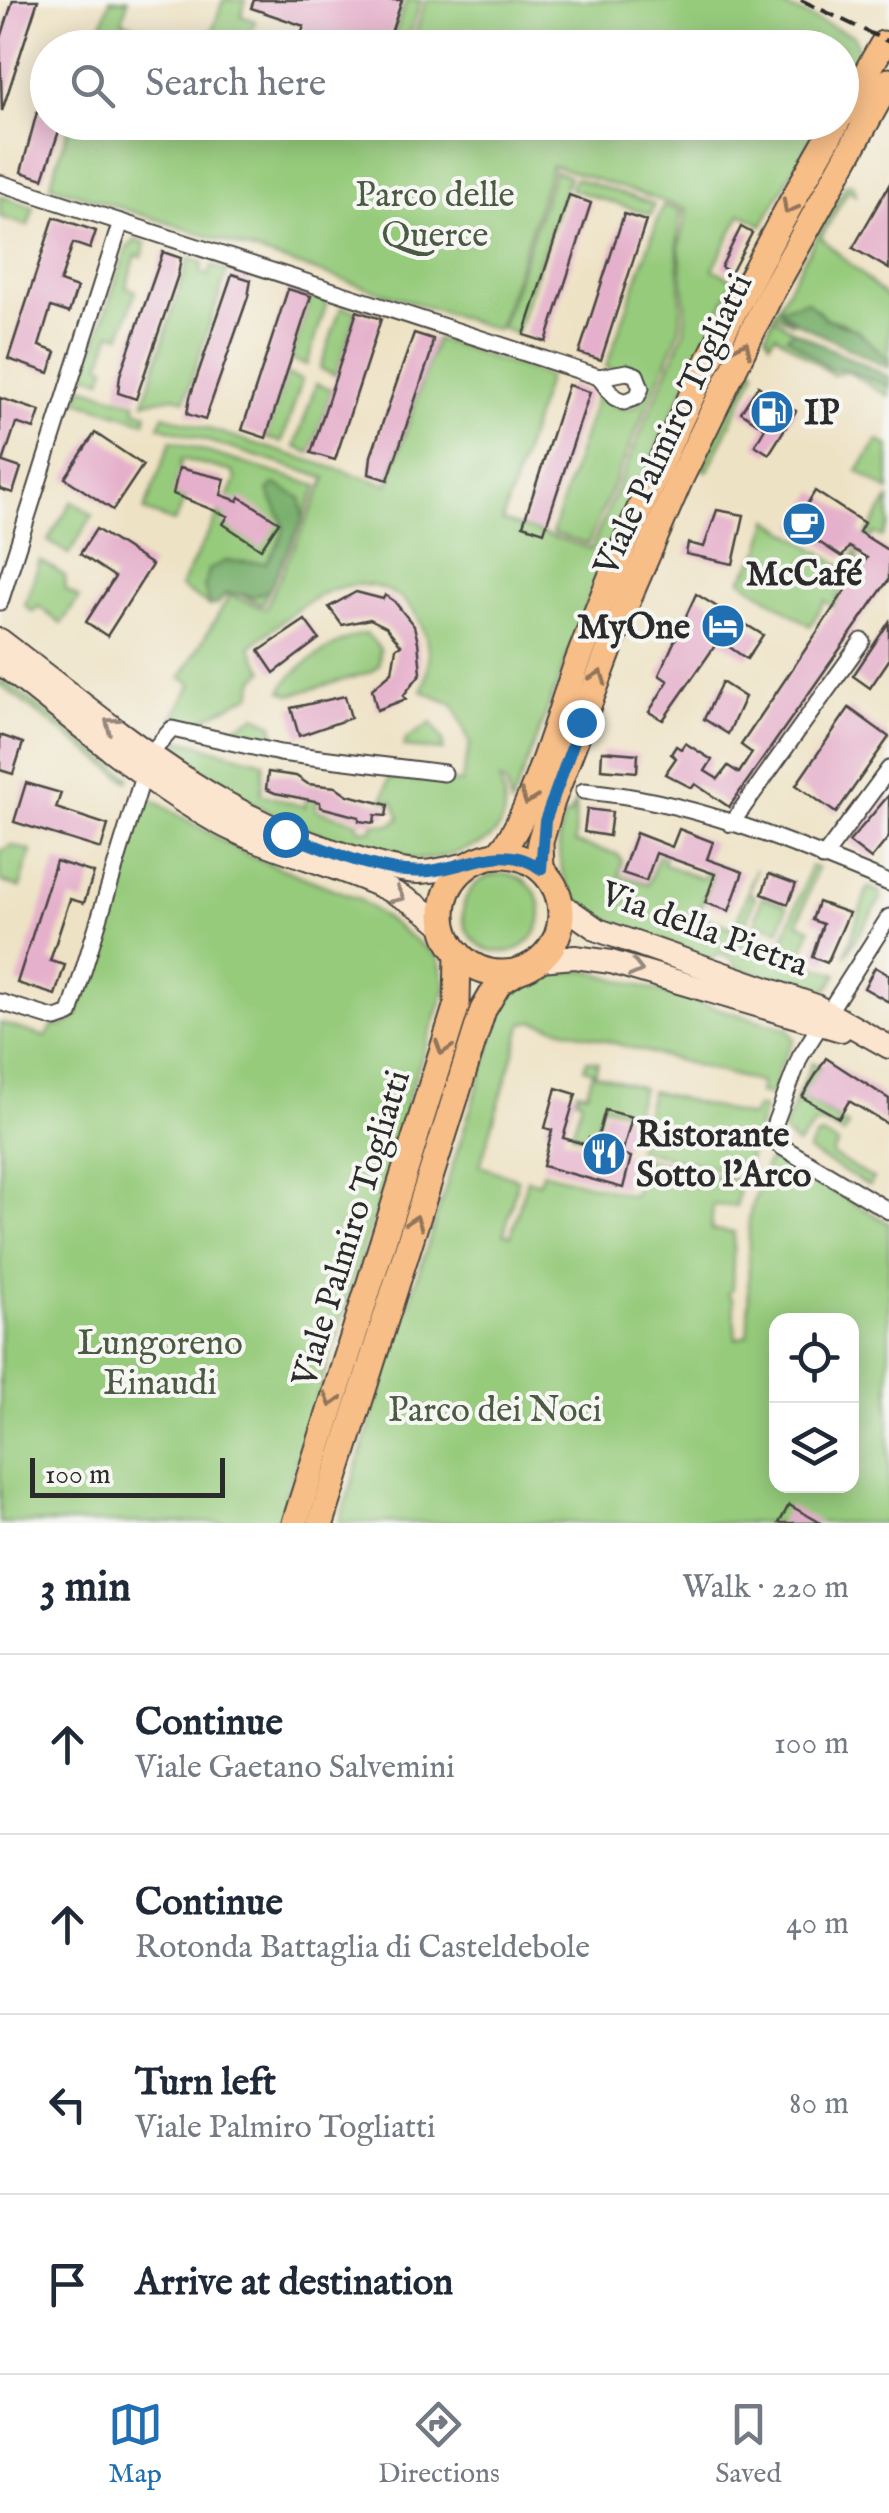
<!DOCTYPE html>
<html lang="en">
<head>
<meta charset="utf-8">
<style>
  :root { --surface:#fff; --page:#f2f2f3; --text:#1f2937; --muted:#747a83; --line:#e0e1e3; --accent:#1f6fb2 }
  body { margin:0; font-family:"IM FELL English",serif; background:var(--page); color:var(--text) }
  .controls { position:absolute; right:30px; bottom:30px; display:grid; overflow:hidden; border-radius:20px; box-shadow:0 5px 25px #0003 }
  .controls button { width:90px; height:90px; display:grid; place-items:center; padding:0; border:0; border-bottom:2px solid var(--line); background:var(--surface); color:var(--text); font:50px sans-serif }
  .scale { position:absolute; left:30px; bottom:25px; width:195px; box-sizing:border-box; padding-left:10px; border:5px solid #2b2b2b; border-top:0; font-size:28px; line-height:35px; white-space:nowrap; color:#2b2b2b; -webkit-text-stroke:8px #f6f6f2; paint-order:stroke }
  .stop { position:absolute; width:30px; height:30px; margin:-22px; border:8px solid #1f6fb2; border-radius:50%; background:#fff }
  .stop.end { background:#1f6fb2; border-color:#fff; box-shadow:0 2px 10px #0008 }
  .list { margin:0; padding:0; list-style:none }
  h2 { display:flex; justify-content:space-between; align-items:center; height:130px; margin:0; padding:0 40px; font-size:42px }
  h2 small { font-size:32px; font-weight:400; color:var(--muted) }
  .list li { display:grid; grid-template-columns:65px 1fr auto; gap:30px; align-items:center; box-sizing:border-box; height:180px; padding:0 40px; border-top:2px solid var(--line) }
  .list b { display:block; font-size:38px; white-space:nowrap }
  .list p { margin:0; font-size:32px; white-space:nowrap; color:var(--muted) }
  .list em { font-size:32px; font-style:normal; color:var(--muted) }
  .icon { flex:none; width:55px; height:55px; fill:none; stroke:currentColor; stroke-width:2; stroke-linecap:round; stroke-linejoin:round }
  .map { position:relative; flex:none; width:889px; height:1523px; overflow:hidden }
  .search { position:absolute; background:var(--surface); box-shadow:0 5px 25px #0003; left:30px; right:30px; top:30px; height:110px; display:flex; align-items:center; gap:25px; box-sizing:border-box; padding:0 35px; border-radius:55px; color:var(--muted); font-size:38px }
  .sheet { height:850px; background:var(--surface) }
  nav { display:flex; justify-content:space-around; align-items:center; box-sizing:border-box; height:140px; border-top:2px solid var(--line); background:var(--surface); font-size:28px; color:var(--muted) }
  nav a { display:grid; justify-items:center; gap:5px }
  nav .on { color:var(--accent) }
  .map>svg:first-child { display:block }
  .green { fill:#96cb7c; stroke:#607b54; stroke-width:2.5; fill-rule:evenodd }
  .forest { fill:#78af6c; stroke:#526d4c; stroke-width:2.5 }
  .building { fill:#e5b0cb }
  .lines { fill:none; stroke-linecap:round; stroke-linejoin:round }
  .minor-casing { stroke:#484642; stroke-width:19 }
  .secondary-casing { stroke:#484642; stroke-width:26 }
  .primary-casing { stroke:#484642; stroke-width:29 }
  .minor { stroke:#fff; stroke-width:15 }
  .secondary { stroke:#fce5cf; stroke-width:22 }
  .primary { stroke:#f7be88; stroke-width:25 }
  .rail { stroke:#2b2b2b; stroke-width:4; stroke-dasharray:15 8; stroke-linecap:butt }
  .oneway { stroke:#91745a }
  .oneway2 { stroke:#94887d }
  .route { stroke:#1f6fb2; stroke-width:12 }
  .labels { text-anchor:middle; stroke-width:8; stroke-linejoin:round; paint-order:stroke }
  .park-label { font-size:35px; fill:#4b5b43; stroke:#f6f6f2 }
  .poi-label { font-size:35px; font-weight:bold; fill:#2b2b2b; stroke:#f6f6f2; text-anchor:start }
  .street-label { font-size:35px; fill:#2b2b2b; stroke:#f6f6f2 }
</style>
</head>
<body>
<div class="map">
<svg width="889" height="1523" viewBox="0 0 889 1523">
  <rect width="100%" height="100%" fill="#f6f6f2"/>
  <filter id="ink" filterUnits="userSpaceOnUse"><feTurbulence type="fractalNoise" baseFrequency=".01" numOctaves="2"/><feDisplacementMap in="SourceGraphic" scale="20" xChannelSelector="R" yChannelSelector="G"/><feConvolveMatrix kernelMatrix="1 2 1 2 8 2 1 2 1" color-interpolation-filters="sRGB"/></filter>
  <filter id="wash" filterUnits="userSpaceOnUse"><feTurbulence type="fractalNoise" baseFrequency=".0048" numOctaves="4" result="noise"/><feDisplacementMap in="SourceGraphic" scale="40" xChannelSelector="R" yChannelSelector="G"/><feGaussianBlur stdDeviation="2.25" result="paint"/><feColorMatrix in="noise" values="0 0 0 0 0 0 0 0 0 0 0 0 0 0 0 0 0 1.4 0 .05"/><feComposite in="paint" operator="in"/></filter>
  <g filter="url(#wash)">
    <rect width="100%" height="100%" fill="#eee2c4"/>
    <g class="green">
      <polygon points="110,0 128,0 122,21 198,47 95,47 99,35 115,40 117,33 101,27"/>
      <polygon points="223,0 246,0 241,16 255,21 247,47 207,47"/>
      <polygon points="406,0 421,0 406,47 390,47"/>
      <polygon points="426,0 769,0 854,36 859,52 842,83 842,48 411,48"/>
      <path d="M350,122L383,133L387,122L820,123L762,225L741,214L713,269L734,280L605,559L511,805L506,784L499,780C509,805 507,834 478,845C462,850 443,859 426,859C353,862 230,796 171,754L180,740L264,762L261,794L305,807L308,785L318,786L316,810L358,822V829L372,830L374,823L390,825L400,818L393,801L383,800L389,778L461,783L470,743L454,705L422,691C445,630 402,568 334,589C305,599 274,628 250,647L264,671L255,679L251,695L195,723L173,718L192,684L181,677L230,595L265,609L326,478L159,426L164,415L388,485L436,339L548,377L502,521L591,549L684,332L686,309L679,247L687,209L552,165L498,330L50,185L70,123Z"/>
      <polygon points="554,171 569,176 516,334 501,328"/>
      <polygon points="574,178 654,204 651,215 570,189"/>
      <polygon points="846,184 853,184 856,194 848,190 821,238 889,299 889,360 843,323 824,318 817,309 781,313 793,323 774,314"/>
      <polygon points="0,196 34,207 28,226 0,217"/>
      <path d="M663,205L682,211C670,255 687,291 679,332L588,544L552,533L598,392L614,406L628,409L639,405L647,383L606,367Z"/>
      <polygon points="136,240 146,243 142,257 136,255 126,287 136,291 121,335 111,333 101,364 106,367 102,380 85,374 127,248"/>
      <polygon points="189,258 203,263 200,273 208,276 212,266 227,271 185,400 175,397 144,402"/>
      <polygon points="311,296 327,302 307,365 291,360"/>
      <polygon points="341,307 357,311 336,375 320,369"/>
      <polygon points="773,317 794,331 787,336 830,369 841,368 889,386 889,396 846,371 833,375 775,334 770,342 766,335"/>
      <polygon points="753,366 756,371 708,470 704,471 702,465"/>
      <polygon points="286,374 302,380 282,442 266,438"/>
      <polygon points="316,384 332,389 311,453 295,447"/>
      <polygon points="83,387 136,403 135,410 147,413 145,422 77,401"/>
      <polygon points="878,440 889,447 889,491 858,471"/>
      <polygon points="171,441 318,486 262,604 232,591 210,606 180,587 236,481 233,472 182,459 174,493 186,499 174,522 144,511"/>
      <polygon points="889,499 889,524 882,537 874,533 856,560 880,577 875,584 855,570 836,599 855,613 851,619 825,601 810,626 741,580 761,549 769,520 845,568"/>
      <polygon points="72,501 93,515 69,554 48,541"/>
      <polygon points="40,560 65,576 66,590 79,598 61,624 38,606 33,612 25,605"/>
      <path d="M367,634L380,649L379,665L372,672L291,695L282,691C284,673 347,633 367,634Z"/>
      <polygon points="3,680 130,777 128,781 0,685"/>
      <polygon points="256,716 273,724 274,734 266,740 226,732"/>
      <polygon points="432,723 443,741 443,751 404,747 406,739"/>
      <polygon points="144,795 247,855 359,899 438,957 446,988 407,1100 406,1115 277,1523 0,1523 0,1023 46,1037 53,1025 63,1026 76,1018 115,903"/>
      <path d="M576,800L575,843L617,854L622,861L619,875L648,884L661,850L666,852L663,864L703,879L708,868L714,870L698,916L734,928L756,869L749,892L755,897L743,932L781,946L811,866L817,868L798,923L811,928L802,953L808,956L806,963L837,974L828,989L817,993L736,968L732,958L719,953L711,960L588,912C560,885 552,850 565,815L570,816Z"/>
      <polygon points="11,845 31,851 20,888 0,881 0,852"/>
      <circle cx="502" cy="913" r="39"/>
      <polygon points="868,887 880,892 881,899 845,956"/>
      <polygon points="762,897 787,906 780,930 755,922"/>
      <path d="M589,971L788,1029L794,1039L776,1074L775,1090L768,1095L759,1093L761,1083L533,1021L523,1023L480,1166L518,1179L504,1234L511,1236L527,1179L539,1183L542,1172L634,1196L645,1158L735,1180L739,1185L736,1206L713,1205L711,1230L734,1232L732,1290L728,1293L733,1300L736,1339L748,1335L749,1216L767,1162L779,1161L889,1223V1523H339L504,1004C522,979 558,969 589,971ZM776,1320H852V1486H776Z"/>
      <polygon points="587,1060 598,1062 595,1074 642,1088 634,1114 602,1105 595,1134 588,1133 586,1138 572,1134 582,1100 575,1097 577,1091 587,1093 593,1071 584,1068"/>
      <polygon points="812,1062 821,1067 803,1097 848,1126 843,1134 825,1124 816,1124 797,1145 783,1131"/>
      <polygon points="651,1091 751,1117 756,1107 764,1109 745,1171 737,1169 735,1173 637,1149"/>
      <polygon points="823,1135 838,1144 832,1155 873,1179 869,1186 808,1151 816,1137"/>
    </g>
    <g class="forest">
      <polygon points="807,301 824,318 857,330 889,360 889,368 796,322 779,308"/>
      <polygon points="794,331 889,377 889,386 841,368 830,369 787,336"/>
      <path d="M275,484L301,498L303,519L269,590L254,596L226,593L218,604L210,606L204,588L209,570L225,561L266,563C292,525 285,528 268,491Z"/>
    </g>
    <g id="blocks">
      <g class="building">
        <polygon points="13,0 38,0 2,111 0,41"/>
        <polygon points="254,0 402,0 386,48 342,38 338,48 299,40 304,26 251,8"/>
        <polygon points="473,27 475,33 494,28 499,48 456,43 453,32"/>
        <polygon points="37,112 48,116 48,122 62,122 43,179 21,172"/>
        <polygon points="889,185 889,269 853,248"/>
        <polygon points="569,195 591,203 546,342 524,335"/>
        <polygon points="624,214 646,221 601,360 579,353"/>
        <polygon points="54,217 96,231 90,249 73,243 60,282 77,288 69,313 51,307 39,346 56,352 49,373 8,359"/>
        <polygon points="741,227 752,233 731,273 721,267"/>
        <polygon points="163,252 181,258 178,275 136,399 118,393 120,375"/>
        <polygon points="232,274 251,280 248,297 205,420 187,414 190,397"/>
        <polygon points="288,289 311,296 266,438 242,430"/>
        <polygon points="357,311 381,319 335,460 311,453"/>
        <polygon points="414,333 433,339 430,356 388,480 369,474 371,456"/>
        <polygon points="568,385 590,392 544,532 523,525"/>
        <polygon points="758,386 796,411 769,454 755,445 765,428 741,412"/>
        <polygon points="0,398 40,411 34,429 16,423 3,462 21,468 13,493 0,489"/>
        <polygon points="95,433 143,465 113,510 65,478"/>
        <polygon points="179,468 225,479 221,495 238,501 240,497 279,522 261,549 223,524 228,516 173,494"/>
        <polygon points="815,491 864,523 859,532 889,551 889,579 729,807 695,784 692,788 665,774 676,758 671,754 676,746 681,749 685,743 712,760 705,771 718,779 728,766 739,773 752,753 741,745 867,558 849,547 842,557 794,526"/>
        <polygon points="717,510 744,515 733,564 686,554 688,543 704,547"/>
        <polygon points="96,529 152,565 107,636 86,622 115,577 80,554"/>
        <polygon points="356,592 383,599 385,595 394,601 414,626 418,642 421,673 403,696 406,699 377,710 372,689 392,672 396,648 401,645 386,627 370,619 342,625 329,607"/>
        <polygon points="696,594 763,635 747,659 719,640 663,720 649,712 668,681 659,675"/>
        <polygon points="305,620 319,639 274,673 259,651"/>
        <polygon points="889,622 889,660 870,688 853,676"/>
        <polygon points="722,682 745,697 728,734 704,719"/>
        <polygon points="345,696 351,718 299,736 291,708"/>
        <polygon points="849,708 889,737 836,813 796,785"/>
        <polygon points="0,735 23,743 13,774 0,770"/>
        <polygon points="602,751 638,754 637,772 601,769"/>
        <polygon points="268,772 296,776 308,784 336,787 348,795 388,805 386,816 375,815 374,823 359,821 359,817 320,807 320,802 275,793 266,789"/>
        <polygon points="26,783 61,793 56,808 108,825 101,849 14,822"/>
        <polygon points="889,795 889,837 871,859 849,842"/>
        <polygon points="587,809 612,812 609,836 584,832"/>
        <polygon points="679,829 713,842 707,859 743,872 729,911 705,903 715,874 656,853 646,881 622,873 636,833 672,847"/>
        <polygon points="56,861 94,873 84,903 70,899 50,961 65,965 55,995 17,983"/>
        <polygon points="769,874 796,884 788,904 762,894"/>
        <polygon points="818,902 849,913 827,963 812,957 823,924 812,920"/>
        <polygon points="875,967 889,975 889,1002 864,988"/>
        <polygon points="826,1058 889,1099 889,1125 849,1101 839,1118 802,1097"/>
        <polygon points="556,1088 576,1094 563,1138 587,1145 589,1138 597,1140 605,1110 632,1117 622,1154 631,1157 623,1188 543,1166 552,1130 545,1128"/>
        <polygon points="789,1505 821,1523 779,1523"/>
      </g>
    </g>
  </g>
  <g filter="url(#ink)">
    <use href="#blocks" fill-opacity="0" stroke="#484642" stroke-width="2.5"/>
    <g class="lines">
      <defs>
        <g id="minor">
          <polyline points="0,183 599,377"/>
          <polygon points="627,372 636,375 641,388 637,397 624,402 614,397 599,377"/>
          <polyline points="0,602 121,222"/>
          <polyline points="150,754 172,729 280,753 444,773"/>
          <path d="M584,791C688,799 793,843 889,883"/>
          <polyline points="731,824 862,641"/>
          <polyline points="823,858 889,769"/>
          <polyline points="889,917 800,1057 769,1139 889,1211"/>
          <polyline points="0,1002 56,1019 70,1014 144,773"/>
        </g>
        <g id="secondary">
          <path d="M0,640C110,724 215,818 350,856C372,862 395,871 418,872C436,872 453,867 471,863"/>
          <path d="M0,663C71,716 139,779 217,822C286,860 390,873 445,928"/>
          <polyline points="561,904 598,930 816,1006 889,1047"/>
          <polyline points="540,960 575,957 611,962 841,1030"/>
        </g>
        <g id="primary">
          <polyline points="842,115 883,44"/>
          <circle cx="502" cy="914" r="59"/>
          <path d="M496,855C527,833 562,702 578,661C648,474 737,295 837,122"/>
          <polyline points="541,869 540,842 552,801 631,592 681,477 769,297 889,81"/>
          <polyline points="295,1523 457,1004 458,953"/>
          <polyline points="321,1523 483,1010 499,983 518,971"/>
        </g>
      </defs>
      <use href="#minor" class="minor-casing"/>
      <use href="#secondary" class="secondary-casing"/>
      <use href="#primary" class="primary-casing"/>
      <use href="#minor" class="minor"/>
      <use href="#secondary" class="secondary"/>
      <use href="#primary" class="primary"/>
      <polyline class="rail" points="801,0 889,42"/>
    </g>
    <defs><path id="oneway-chevron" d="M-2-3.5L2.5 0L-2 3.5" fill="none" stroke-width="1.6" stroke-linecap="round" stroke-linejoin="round" transform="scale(2.5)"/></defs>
    <g class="oneway">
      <use href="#oneway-chevron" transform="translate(789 207) rotate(119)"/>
      <use href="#oneway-chevron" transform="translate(744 348) rotate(-64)"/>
      <use href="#oneway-chevron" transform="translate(599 677) rotate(-69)"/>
      <use href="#oneway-chevron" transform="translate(528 798) rotate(110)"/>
      <use href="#oneway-chevron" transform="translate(443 1048) rotate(108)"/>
      <use href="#oneway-chevron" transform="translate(415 1222) rotate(-72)"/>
      <use href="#oneway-chevron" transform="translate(332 1400) rotate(107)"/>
    </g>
    <g class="oneway2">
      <use href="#oneway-chevron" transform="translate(111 724) rotate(-143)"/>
      <use href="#oneway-chevron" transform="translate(398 896) rotate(25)"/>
      <use href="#oneway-chevron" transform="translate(636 969) rotate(14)"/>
    </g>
  </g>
  <g class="lines" filter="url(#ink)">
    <path class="route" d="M285,834C328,850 382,876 429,871C470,867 504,841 541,869L545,821L581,722"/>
  </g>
  <defs>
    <symbol id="fuel-disc" viewBox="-11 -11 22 22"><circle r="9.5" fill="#1f6fb2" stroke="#f6f6f2"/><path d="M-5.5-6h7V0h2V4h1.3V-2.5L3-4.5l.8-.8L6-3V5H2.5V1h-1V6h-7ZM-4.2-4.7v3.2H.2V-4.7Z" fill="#fff"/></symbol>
    <symbol id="cafe-disc" viewBox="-11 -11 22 22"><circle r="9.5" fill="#1f6fb2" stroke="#f6f6f2"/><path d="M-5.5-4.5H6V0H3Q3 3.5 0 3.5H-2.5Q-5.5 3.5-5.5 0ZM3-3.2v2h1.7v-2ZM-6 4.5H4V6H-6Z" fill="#fff"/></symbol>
    <symbol id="hotel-disc" viewBox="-11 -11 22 22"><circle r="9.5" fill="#1f6fb2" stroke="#f6f6f2"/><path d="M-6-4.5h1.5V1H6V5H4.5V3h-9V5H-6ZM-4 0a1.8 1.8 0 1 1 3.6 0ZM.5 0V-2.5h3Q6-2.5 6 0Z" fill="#fff"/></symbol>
    <symbol id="restaurant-disc" viewBox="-11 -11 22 22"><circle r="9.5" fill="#1f6fb2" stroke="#f6f6f2"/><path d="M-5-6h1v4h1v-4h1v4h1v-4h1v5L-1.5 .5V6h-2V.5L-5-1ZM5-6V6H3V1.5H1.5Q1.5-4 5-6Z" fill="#fff"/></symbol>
  </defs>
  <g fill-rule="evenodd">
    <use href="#fuel-disc" x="747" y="387" width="50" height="50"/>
    <use href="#cafe-disc" x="779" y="499" width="50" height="50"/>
    <use href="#hotel-disc" x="698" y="601" width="50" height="50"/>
    <use href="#restaurant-disc" x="579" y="1129" width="50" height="50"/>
  </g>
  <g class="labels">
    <g class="park-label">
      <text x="435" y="206">Parco delle<tspan x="435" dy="40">Querce</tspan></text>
      <text x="160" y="1354">Lungoreno<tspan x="160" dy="40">Einaudi</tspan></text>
      <text x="495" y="1421">Parco dei Noci</text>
    </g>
    <g class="poi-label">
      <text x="804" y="424">IP</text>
      <text x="804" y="585" text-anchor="middle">McCafé</text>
      <text x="690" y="638" text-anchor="end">MyOne</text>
      <text x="636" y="1146">Ristorante<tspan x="636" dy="40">Sotto l'Arco</tspan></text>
    </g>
    <g class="street-label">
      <text transform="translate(672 424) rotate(-65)" y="12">Viale Palmiro Togliatti</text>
      <text transform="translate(705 928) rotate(20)" y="12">Via della Pietra</text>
      <text transform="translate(350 1228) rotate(-73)" y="12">Viale Palmiro Togliatti</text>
    </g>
  </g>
</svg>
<div class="controls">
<button><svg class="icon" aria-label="locate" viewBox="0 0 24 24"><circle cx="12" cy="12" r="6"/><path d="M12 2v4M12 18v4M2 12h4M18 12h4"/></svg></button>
<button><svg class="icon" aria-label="layers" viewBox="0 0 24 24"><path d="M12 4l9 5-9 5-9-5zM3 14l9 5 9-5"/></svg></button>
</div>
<div class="scale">100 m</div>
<div class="stop" style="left:285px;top:834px"></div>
<div class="stop end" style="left:581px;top:722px"></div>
<div class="search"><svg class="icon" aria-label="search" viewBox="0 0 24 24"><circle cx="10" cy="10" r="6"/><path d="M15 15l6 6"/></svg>Search here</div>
</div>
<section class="sheet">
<h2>3 min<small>Walk · 220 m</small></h2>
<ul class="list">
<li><svg class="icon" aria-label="ahead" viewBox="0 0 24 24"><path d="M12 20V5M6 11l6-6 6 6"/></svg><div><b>Continue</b><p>Viale Gaetano Salvemini</p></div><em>100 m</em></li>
<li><svg class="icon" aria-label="ahead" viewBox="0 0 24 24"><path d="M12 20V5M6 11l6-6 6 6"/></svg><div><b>Continue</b><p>Rotonda Battaglia di Casteldebole</p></div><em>40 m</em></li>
<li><svg class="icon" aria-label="left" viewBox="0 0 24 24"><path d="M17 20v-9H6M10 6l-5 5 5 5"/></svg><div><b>Turn left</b><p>Viale Palmiro Togliatti</p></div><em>80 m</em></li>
<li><svg class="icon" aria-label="arrive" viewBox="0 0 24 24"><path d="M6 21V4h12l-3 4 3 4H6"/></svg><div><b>Arrive at destination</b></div></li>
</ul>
</section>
<nav>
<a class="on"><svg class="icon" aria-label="map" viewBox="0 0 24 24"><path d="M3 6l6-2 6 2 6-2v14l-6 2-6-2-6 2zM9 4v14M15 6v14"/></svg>Map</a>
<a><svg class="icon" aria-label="directions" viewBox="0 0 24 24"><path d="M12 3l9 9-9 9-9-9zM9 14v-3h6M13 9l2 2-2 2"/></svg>Directions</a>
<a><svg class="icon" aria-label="saved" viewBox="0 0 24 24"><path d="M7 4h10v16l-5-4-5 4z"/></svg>Saved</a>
</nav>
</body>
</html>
